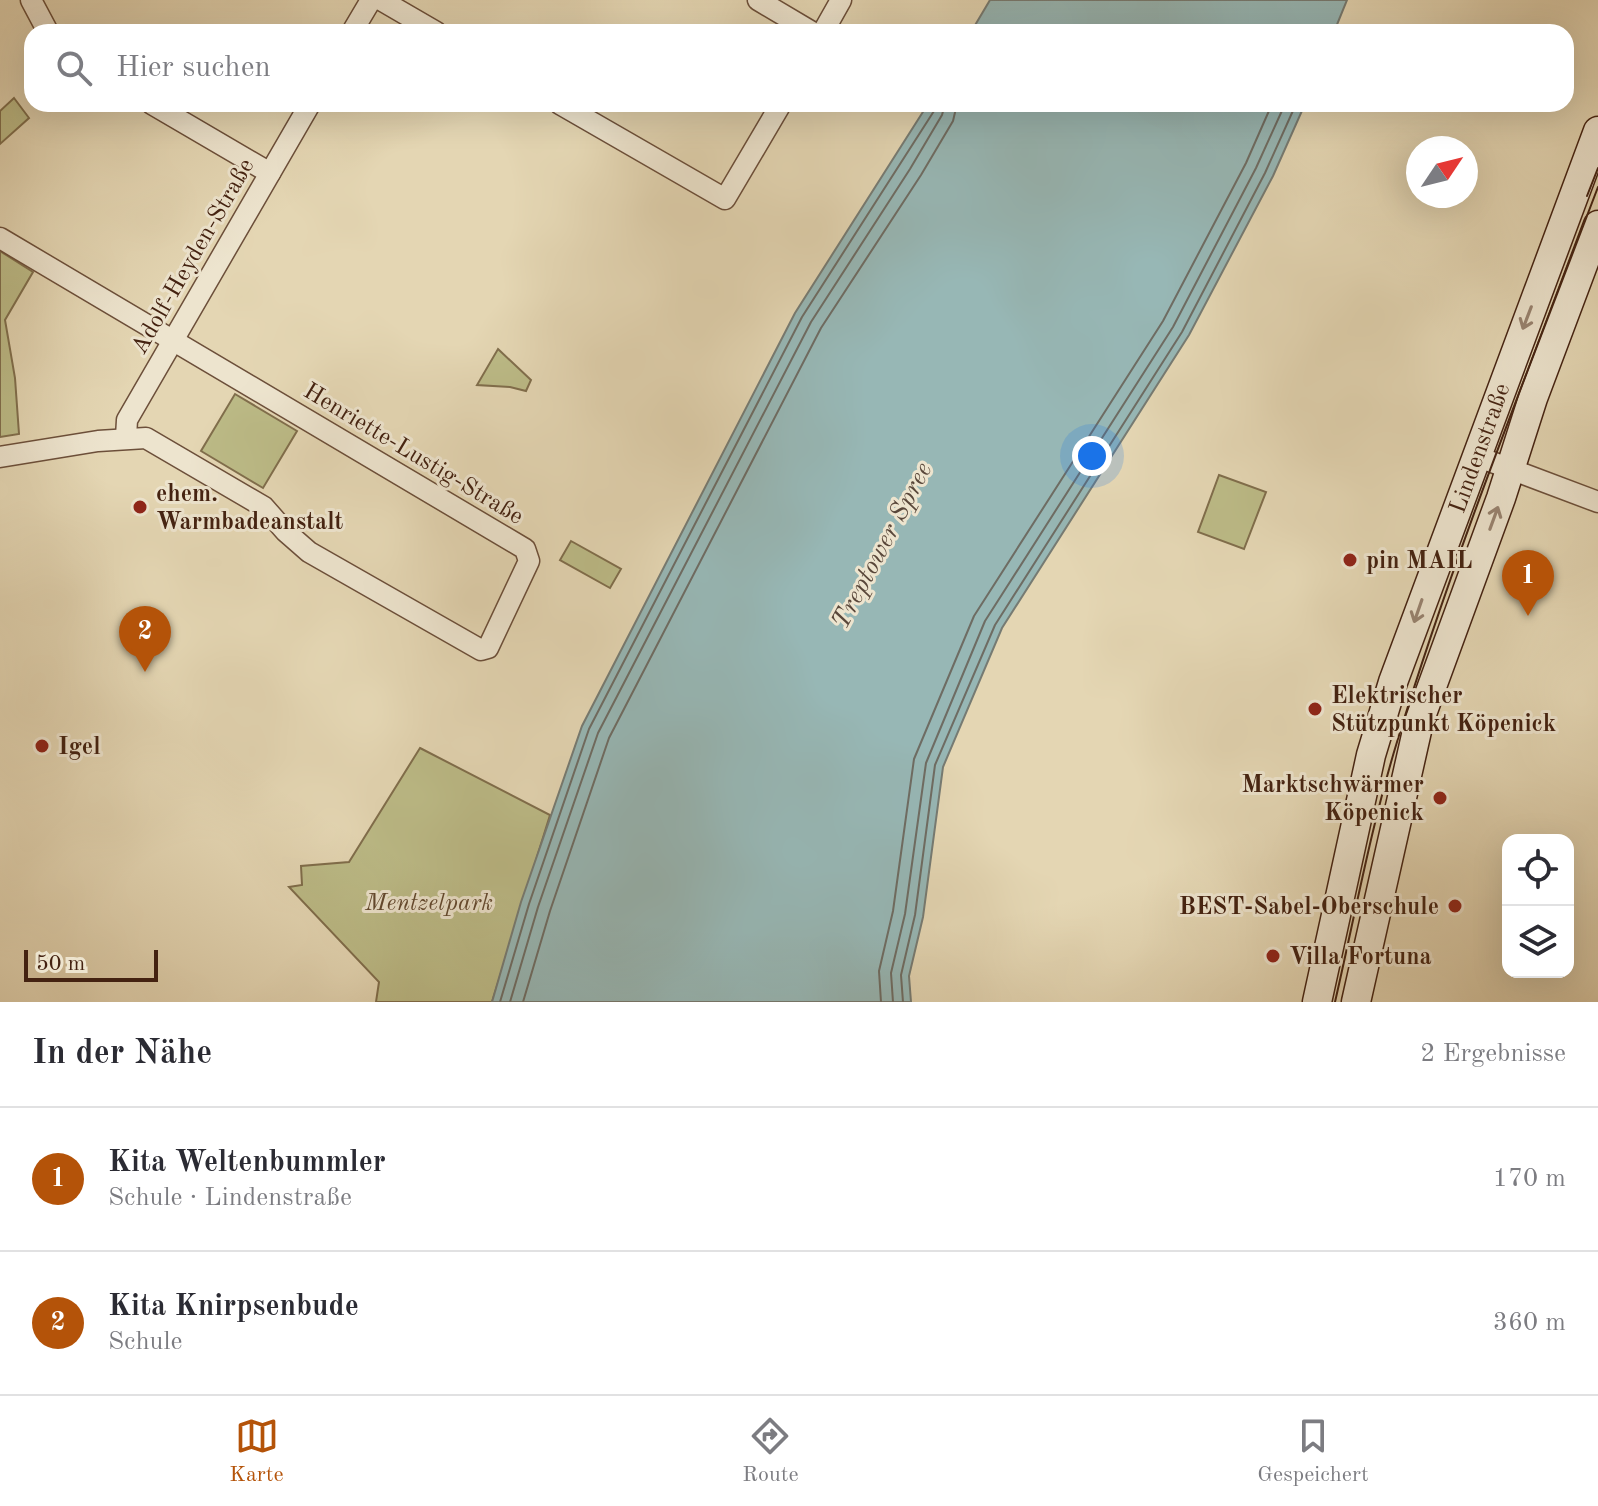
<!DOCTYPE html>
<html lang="de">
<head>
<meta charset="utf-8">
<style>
  :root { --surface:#fff; --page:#f2f2f3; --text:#2b2b33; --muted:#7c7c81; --line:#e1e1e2; --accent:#b45309 }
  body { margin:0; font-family:"Old Standard TT",serif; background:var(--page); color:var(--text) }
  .controls { position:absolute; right:24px; bottom:24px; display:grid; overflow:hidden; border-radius:16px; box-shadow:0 8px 32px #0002 }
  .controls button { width:72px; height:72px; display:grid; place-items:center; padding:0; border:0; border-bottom:2px solid var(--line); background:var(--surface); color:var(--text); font:40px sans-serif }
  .compass { position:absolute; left:1406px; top:136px; width:72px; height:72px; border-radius:50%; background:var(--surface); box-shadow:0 8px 32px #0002; rotate:55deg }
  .scale { position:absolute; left:24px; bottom:20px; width:134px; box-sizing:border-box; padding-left:8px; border:4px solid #421; border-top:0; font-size:22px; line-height:28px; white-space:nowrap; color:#421; -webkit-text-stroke:6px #ede4ce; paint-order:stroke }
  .you { position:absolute; left:1092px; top:456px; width:28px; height:28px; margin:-20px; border:6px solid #fff; border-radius:50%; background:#1a73e8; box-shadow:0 0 0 12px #1a73e833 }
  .badge { display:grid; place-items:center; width:52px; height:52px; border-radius:50%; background:var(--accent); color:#fff; font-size:26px; font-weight:700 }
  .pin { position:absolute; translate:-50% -66px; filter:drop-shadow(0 2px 4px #0008) }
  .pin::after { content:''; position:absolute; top:42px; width:28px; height:24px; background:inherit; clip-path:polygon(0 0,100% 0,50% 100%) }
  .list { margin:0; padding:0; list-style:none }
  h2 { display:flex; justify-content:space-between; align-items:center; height:104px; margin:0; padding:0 32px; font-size:34px }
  h2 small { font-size:26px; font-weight:400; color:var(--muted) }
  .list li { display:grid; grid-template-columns:52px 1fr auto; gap:24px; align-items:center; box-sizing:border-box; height:144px; padding:0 32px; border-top:2px solid var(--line) }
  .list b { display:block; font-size:30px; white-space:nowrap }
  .list p { margin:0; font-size:26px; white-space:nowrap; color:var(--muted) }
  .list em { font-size:26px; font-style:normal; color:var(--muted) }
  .icon { flex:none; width:44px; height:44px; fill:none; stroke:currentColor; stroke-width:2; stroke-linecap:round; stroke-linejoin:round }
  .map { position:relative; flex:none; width:1598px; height:1002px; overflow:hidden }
  .search { position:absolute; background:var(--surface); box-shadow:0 8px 32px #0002; left:24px; right:24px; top:24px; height:88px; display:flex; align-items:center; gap:20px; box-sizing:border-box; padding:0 28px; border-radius:24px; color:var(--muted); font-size:30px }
  .sheet { height:392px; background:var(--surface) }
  nav { display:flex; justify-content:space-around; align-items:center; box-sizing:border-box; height:112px; border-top:2px solid var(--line); background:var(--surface); font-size:22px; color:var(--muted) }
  nav a { display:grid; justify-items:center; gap:4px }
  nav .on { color:var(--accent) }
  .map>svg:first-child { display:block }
  .green { fill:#bcbb87; stroke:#806e4c; stroke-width:2 }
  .water { fill:#97b7b5; stroke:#767b73; stroke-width:2 }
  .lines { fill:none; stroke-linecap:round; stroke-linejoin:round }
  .shore { stroke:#6e6c63; stroke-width:2 }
  .street-casing { stroke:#6c4f3a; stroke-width:23 }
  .secondary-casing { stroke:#421; stroke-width:31 }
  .street { stroke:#ede4ce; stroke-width:20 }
  .secondary { stroke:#ede4ce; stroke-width:28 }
  .tram { stroke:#421; stroke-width:2 }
  .oneway { stroke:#988370 }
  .poi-dot { fill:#8f2418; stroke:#ede4ce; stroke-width:3 }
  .labels { text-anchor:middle; stroke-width:6; stroke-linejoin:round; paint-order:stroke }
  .street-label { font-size:24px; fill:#421; stroke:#ede4ce }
  .poi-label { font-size:24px; font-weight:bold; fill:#421; stroke:#ede4ce; text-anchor:start }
  .park-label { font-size:24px; font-style:italic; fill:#62482e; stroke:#ede4ce }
  .water-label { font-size:26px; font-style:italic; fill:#59473a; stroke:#ede4ce }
</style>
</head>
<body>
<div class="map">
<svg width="1598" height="1002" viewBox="0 0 1598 1002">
  <rect width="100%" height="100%" fill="#e4d6b3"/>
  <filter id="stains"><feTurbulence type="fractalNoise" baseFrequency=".0025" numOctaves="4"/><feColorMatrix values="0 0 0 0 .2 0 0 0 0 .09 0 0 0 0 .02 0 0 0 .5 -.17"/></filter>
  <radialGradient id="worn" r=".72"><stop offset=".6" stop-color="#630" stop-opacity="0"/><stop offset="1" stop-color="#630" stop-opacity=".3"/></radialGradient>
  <g class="green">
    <polygon points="14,98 29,118 0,144 0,111"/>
    <polygon points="0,251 33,272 5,320 15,378 19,434 0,437"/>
    <polygon points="498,349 531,380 526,391 510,387 477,385"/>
    <polygon points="235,394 297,431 263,488 201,451"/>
    <polygon points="1219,475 1266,492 1244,549 1198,532"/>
    <polygon points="571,541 621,569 610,588 560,560"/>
    <polygon points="420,748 550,815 492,1002 376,1002 379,982 289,887 302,885 301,866 349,862"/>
  </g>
  <g class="water">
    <polygon points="990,0 1347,0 1334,32 971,32"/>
    <polygon points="928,104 1305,104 1273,176 1189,335 1002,628 943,767 923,917 909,976 911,1002 492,1002 521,902 582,726 795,313"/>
  </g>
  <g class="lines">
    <g class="shore">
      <polyline points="500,1002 529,904 589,729 802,317 934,111 935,104"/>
      <polyline points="510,1002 538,907 598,733 811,322 910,169 942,115 945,104"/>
      <polyline points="523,1002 550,911 609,738 821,328 921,175 953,121 957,104"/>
      <polyline points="881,1002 879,971 893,911 914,759 974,616 1163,321 1246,163 1272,104"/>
      <polyline points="893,1002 891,973 905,914 926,763 985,621 1173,327 1256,168 1285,104"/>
      <polyline points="903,1002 901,975 915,915 935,765 995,625 1182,332 1265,173 1296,104"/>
    </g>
    <defs>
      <g id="street">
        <polyline points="31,0 48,32"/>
        <polyline points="381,0 436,32"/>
        <polyline points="758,0 812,32"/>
        <polyline points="352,32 371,0"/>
        <polyline points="823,32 841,0"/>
        <polyline points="152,104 270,173"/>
        <polyline points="560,104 725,199 781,104"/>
        <polyline points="0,238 525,549 529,561 488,648 481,650 309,552 285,531 264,507 146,438 98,441 0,457"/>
        <polyline points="126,437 127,420 310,104"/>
        <polyline points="1476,456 1598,502"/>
      </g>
      <g id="secondary">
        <polyline points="1317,1002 1371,755 1393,682 1598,131"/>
        <polyline points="1356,1002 1419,722 1501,498 1533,398 1598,225"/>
      </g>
    </defs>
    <use href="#street" class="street-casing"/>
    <use href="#secondary" class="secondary-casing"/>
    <use href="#street" class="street"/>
    <use href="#secondary" class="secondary"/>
    <g class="tram">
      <polyline points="1587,196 1598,168"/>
      <path d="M1335,1002C1355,915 1371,827 1397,742C1454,554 1528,371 1598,187"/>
    </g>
  </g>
  <defs><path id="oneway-shaft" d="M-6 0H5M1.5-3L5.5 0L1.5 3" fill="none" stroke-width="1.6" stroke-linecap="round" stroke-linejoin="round" transform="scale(2)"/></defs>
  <g class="oneway">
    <use href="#oneway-shaft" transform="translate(1527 318) rotate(111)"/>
    <use href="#oneway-shaft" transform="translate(1494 518) rotate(-70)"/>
    <use href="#oneway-shaft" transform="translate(1418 611) rotate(109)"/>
  </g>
  <g class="poi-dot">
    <circle cx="140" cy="507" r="8"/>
    <circle cx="1350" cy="560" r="8"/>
    <circle cx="1315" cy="709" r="8"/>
    <circle cx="42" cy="746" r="8"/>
    <circle cx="1440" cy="798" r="8"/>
    <circle cx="1455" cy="906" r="8"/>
    <circle cx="1273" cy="956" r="8"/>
  </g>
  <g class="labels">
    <g class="street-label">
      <text transform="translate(192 256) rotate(-60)" y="8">Adolf-Heyden-Straße</text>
      <text transform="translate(1479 448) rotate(-70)" y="8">Lindenstraße</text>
      <text transform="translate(414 453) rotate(31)" y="8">Henriette-Lustig-Straße</text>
    </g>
    <g class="poi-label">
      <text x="156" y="501">ehem.<tspan x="156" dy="28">Warmbadeanstalt</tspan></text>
      <text x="1366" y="568">pin MAIL</text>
      <text x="1331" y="703">Elektrischer<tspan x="1331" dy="28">Stützpunkt Köpenick</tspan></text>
      <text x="58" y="754">Igel</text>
      <text x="1424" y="792" text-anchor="end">Marktschwärmer<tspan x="1424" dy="28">Köpenick</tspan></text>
      <text x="1439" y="914" text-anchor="end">BEST-Sabel-Oberschule</text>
      <text x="1289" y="964">Villa Fortuna</text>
    </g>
    <g class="park-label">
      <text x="429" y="910">Mentzelpark</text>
    </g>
    <g class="water-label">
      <text transform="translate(881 545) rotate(-62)" y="9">Treptower Spree</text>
    </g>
  </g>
  <rect width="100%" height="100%" filter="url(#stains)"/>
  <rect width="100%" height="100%" fill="url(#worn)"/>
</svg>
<div class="controls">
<button><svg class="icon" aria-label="locate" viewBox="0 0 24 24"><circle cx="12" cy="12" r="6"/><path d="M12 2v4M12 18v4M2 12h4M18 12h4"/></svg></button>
<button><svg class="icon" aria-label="layers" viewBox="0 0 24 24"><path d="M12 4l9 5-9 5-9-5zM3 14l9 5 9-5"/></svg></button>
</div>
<svg class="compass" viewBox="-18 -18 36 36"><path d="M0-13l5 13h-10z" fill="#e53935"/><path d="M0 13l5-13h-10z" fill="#7c7c81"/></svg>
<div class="scale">50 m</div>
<div class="you"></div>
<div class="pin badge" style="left:1528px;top:616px">1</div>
<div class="pin badge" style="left:145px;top:672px">2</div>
<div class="search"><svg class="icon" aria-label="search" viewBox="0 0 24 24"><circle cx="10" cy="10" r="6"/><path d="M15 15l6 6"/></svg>Hier suchen</div>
</div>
<section class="sheet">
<h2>In der Nähe<small>2 Ergebnisse</small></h2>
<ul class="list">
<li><span class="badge">1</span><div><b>Kita Weltenbummler</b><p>Schule · Lindenstraße</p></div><em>170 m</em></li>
<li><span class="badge">2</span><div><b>Kita Knirpsenbude</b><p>Schule</p></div><em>360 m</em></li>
</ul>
</section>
<nav>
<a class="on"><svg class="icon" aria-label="map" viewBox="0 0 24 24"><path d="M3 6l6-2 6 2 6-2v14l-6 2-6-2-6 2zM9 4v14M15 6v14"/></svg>Karte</a>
<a><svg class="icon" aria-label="directions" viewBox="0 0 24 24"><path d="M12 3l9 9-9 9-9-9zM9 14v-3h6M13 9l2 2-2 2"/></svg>Route</a>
<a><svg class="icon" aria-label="saved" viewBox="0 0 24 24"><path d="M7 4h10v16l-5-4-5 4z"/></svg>Gespeichert</a>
</nav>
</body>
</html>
